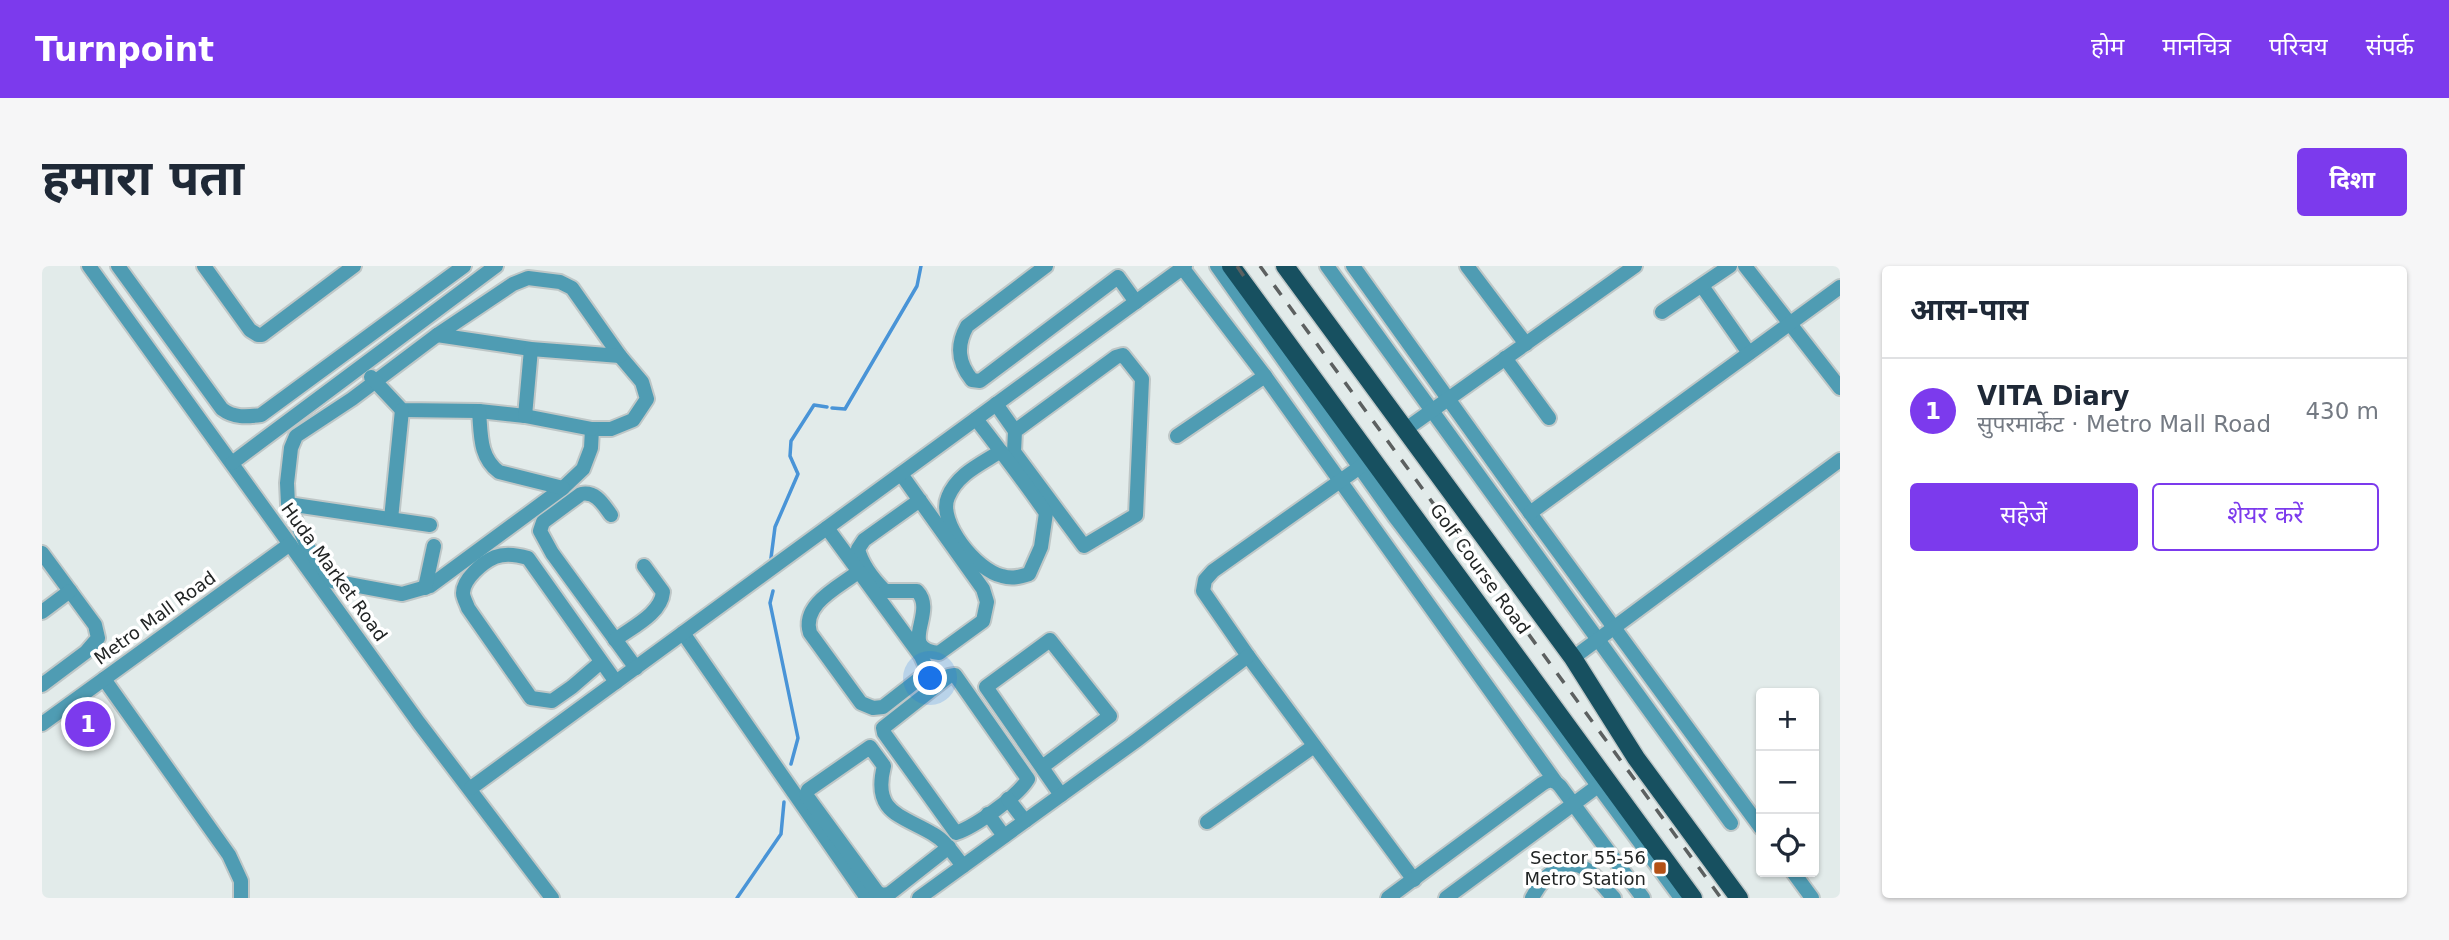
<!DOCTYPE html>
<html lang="hi">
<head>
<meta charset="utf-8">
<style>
  :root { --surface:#fff; --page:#f6f6f7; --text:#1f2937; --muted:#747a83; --line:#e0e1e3; --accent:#7c3aed }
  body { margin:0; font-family:"DejaVu Sans","Noto Sans Devanagari",sans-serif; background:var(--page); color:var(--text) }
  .controls { position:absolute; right:21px; bottom:21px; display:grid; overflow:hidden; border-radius:7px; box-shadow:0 2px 5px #0004 }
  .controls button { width:63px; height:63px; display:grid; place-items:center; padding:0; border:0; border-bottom:2px solid var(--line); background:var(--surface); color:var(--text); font:35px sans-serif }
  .you { position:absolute; left:889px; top:413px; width:24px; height:24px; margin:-18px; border:5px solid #fff; border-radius:50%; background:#1a73e8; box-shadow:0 0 0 10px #1a73e833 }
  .badge { display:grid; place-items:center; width:46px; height:46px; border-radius:50%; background:var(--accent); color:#fff; font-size:23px; font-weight:700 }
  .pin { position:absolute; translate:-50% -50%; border:4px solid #fff; box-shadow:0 2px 7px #0006 }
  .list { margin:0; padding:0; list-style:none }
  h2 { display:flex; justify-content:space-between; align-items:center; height:91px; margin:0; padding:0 28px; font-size:30px }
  h2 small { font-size:23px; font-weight:400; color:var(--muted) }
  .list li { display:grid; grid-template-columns:46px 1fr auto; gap:21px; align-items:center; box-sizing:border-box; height:105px; padding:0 28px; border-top:2px solid var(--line) }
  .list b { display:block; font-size:26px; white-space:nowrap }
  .list p { margin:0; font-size:23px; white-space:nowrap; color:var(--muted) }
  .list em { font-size:23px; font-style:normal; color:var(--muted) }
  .actions { display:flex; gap:14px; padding:21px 28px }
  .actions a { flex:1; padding:16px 0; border:2px solid var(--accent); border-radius:7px; text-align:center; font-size:24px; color:var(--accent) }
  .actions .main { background:var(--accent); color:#fff }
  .icon { flex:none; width:38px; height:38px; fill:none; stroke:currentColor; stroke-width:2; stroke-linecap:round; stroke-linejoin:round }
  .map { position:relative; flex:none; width:1798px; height:632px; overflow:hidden; border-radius:7px }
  header { display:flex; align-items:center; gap:42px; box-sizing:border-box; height:98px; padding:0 35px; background:var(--accent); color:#fff }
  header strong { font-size:33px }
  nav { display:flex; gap:38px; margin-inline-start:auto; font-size:24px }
  .intro { display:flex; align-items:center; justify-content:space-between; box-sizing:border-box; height:168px; padding:0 42px }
  h1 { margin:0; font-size:49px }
  .button { padding:18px 32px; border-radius:7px; background:var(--accent); color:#fff; font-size:24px; font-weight:700 }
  main { display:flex; gap:42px; padding:0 42px }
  aside { flex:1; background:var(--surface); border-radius:7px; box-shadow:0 2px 5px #0004 }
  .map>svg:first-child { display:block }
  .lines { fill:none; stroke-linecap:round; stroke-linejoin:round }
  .stream { stroke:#4994d7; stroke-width:3.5 }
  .minor-casing { stroke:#bfc7c7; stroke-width:18 }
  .major-casing { stroke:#bfc7c7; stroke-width:21 }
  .minor { stroke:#4f9cb3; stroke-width:14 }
  .major { stroke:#175060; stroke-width:18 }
  .rail { stroke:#5c6060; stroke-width:3.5; stroke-dasharray:12 12; stroke-linecap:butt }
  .poi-dot { fill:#b35116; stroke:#fff; stroke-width:2.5 }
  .labels { text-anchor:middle; stroke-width:7; stroke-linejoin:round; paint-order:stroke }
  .street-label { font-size:18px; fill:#222525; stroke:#fff }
  .poi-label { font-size:18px; fill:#222525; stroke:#fff; text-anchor:end }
</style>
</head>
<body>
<header>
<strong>Turnpoint</strong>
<nav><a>होम</a><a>मानचित्र</a><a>परिचय</a><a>संपर्क</a></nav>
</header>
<div class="intro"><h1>हमारा पता</h1><a class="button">दिशा</a></div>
<main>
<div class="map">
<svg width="1798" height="632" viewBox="0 0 1798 632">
  <rect width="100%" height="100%" fill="#e2ebea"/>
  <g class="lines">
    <g class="stream">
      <polyline points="790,142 803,143 875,20 879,0"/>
      <polyline points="729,292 733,261 756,208 748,190 749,175 772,139 785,141"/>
      <polyline points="731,325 728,337 756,472 749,498"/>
      <polyline points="695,632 739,568 742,536"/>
    </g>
    <defs>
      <g id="minor">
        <polyline points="47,0 377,457 510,632"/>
        <path d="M76,0L180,143C192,152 204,151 219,149L422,0"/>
        <polyline points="162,0 208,64 216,69 220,69 312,0"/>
        <path d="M1004,0L925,60C914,80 916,97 930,114L938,115L1076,11L1094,36"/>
        <polyline points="1139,0 1223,110 1513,515"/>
        <polyline points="1175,0 1353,251 1501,445 1639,632"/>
        <polyline points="1285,0 1689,557"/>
        <polyline points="1311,0 1488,247 1719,562"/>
        <polyline points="1425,0 1484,78"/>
        <polyline points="1703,0 1798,122"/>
        <polygon points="486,12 518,16 530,22 578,90 600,116 605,133 591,154 569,163 550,163 549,182 541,203 521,222 388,320 360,328 290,315 265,280 246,238 245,217 249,182 254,170 310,133 395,69 471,18"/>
        <polyline points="1660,20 1707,87"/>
        <polyline points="1620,46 1688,0"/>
        <polyline points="395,69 489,83 578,90"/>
        <polyline points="1463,92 1507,152"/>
        <polyline points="329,111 360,144 437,145 483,150 550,163"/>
        <polyline points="954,138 973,165 972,186 1042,280 1094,249 1100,113 1081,89 1074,91 973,165"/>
        <path d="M437,145C439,168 437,191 457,206L521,222"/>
        <polyline points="483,150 489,83"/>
        <path d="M934,153C958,184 982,215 1004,247L999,281L987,308C978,311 970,313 960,310C935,305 895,256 906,231C915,208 939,198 959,185"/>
        <polyline points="1364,163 1593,0"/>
        <polyline points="1135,170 1223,110"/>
        <polyline points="1325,196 1171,305 1163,314 1161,325 1206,390 1372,614"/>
        <polyline points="190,197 454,0"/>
        <path d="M859,208L941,323L945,336L941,355L897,387C854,382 896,347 875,325H843C831,313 820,299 816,283L822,274L878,234"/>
        <polyline points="246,238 388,259"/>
        <polyline points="1488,247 1798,21"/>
        <path d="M569,249C561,238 554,225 539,228L501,256L498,265L510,287L594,402"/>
        <polyline points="349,253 360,144"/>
        <path d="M785,262L879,390L884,401L882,409L841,441L831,442L819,437L768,367C759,338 797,321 816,306"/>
        <polyline points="0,287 53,359 56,372 44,386 0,419"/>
        <polyline points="383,322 392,280"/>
        <polyline points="0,346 28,325"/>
        <polyline points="641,367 825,632"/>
        <path d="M573,374C590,361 619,348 621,326L602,300"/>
        <polyline points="1531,392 1798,194"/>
        <path d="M559,396L530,421L510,435L489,432L426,342C425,338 421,332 421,327C421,313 441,296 453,291C463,287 476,289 486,292L574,416"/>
        <path d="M913,409L986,513C976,530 934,560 914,567L842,467L841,462L907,410Z"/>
        <polyline points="62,413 187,589 199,615 199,632"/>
        <polyline points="0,458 248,278"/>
        <polyline points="1000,501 1068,450 1008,374 944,421 1019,529"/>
        <polyline points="429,522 1143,0"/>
        <polyline points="966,533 983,555"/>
        <polyline points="946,548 962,570"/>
        <polyline points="1165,556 1272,480"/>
        <path d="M907,581L847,628L840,629L835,626L764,529L766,524L828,481L842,500C830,547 859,549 891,568C904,575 912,589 921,600"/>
        <polyline points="1751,606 1770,632"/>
        <polyline points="877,632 1095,474 1206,390"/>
        <path d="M1346,632L1500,518C1508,513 1512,514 1518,520L1601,632"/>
        <polyline points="1404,632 1564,514"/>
        <path d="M1490,632C1500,613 1520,588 1544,603C1555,610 1563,623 1572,632"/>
      </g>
      <g id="major">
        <polyline points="1189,0 1651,632"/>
        <polyline points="1243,0 1531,392 1594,492 1697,632"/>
      </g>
    </defs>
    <use href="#minor" class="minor-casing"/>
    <use href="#major" class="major-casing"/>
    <use href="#minor" class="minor"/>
    <use href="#major" class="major"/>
    <g class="rail">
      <polyline points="1195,0 1203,12"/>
      <polyline points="1218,0 1679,632"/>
    </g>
  </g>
  <rect class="poi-dot" x="1611" y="595" width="14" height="14" rx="3.5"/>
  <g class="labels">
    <g class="street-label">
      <text transform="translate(1438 303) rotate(54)" y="6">Golf Course Road</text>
      <text transform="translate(292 306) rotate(54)" y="6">Huda Market Road</text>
      <text transform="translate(113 352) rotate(-36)" y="6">Metro Mall Road</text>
    </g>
    <g class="poi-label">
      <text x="1604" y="598">Sector 55-56<tspan x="1604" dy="21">Metro Station</tspan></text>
    </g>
  </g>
</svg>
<div class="controls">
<button>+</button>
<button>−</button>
<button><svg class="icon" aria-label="locate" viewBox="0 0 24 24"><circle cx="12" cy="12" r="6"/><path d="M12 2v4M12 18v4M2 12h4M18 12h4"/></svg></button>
</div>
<div class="you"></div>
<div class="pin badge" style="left:46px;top:458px">1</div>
</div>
<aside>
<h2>आस-पास<small></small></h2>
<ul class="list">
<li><span class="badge">1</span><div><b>VITA Diary</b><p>सुपरमार्केट · Metro Mall Road</p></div><em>430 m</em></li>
</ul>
<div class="actions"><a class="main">सहेजें</a><a>शेयर करें</a></div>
</aside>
</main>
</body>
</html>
